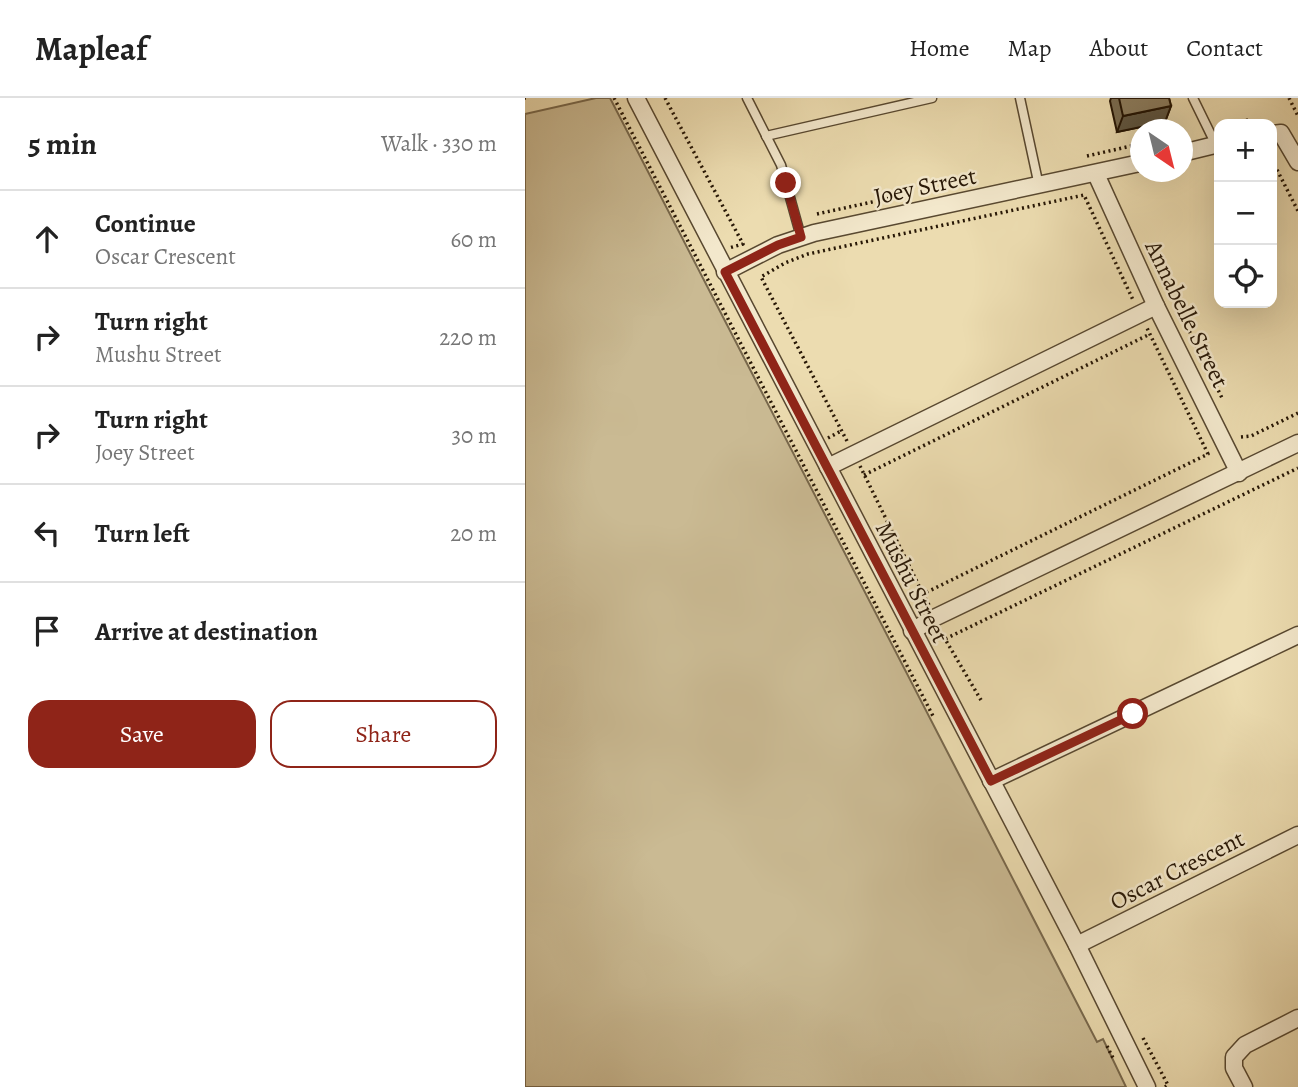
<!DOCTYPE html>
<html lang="en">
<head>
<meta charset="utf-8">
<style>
  :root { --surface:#fff; --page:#f2f2f2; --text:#222; --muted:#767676; --line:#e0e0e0; --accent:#8f2418 }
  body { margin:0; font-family:Alegreya,serif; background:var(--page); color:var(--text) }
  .controls { position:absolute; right:21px; top:21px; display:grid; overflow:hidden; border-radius:14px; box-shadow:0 7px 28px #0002 }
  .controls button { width:63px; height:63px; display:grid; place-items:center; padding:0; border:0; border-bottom:2px solid var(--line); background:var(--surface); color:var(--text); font:35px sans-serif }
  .compass { position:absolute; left:605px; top:21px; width:63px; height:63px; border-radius:50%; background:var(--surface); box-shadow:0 7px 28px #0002; rotate:145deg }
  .stop { position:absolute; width:21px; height:21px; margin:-16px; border:5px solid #8f2418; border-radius:50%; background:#fff }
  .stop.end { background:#8f2418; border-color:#fff; box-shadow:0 2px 7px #0008 }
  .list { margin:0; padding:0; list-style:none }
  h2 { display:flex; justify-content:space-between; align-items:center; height:91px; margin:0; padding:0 28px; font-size:30px }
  h2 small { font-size:23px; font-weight:400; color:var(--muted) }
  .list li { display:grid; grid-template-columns:46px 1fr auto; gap:21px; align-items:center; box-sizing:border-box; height:98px; padding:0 28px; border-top:2px solid var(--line) }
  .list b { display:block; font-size:26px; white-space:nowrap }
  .list p { margin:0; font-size:23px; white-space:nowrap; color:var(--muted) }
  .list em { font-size:23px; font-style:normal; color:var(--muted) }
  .actions { display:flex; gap:14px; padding:21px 28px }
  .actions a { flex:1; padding:16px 0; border:2px solid var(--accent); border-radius:21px; text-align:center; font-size:24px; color:var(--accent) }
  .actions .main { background:var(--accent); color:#fff }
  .icon { flex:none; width:38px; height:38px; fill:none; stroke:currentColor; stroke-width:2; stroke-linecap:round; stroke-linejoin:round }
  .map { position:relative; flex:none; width:773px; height:989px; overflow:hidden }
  header { display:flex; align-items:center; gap:42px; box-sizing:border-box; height:98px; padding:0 35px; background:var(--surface); border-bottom:2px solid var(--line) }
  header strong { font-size:33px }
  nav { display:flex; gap:38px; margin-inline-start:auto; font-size:24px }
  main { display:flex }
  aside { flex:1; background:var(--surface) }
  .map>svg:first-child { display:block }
  .green { fill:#caba93; stroke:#78684c; stroke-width:2 }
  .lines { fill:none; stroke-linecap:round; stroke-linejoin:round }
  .service-casing { stroke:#584830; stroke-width:11 }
  .minor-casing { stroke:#584830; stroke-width:19 }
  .path { stroke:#261605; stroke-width:3.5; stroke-dasharray:2 3.5; stroke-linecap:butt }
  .service { stroke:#f3e8cc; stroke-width:8 }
  .minor { stroke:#f3e8cc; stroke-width:16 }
  .wall { fill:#796c51; stroke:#261605; stroke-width:2 }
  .shaded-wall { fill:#635842; stroke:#261605; stroke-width:2 }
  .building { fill:#8d7d5e; stroke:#261605; stroke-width:2 }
  .route { stroke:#8f2418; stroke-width:9 }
  .labels { text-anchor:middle; stroke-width:5; stroke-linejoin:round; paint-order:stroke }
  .street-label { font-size:24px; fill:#261605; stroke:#f3e8cc }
</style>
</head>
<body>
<header>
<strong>Mapleaf</strong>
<nav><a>Home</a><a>Map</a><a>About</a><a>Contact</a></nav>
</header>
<main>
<aside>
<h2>5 min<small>Walk · 330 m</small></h2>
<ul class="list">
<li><svg class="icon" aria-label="ahead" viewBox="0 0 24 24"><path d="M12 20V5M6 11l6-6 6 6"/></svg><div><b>Continue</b><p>Oscar Crescent</p></div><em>60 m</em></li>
<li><svg class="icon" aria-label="right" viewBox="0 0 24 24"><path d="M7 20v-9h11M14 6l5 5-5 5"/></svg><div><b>Turn right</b><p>Mushu Street</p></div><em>220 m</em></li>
<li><svg class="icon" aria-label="right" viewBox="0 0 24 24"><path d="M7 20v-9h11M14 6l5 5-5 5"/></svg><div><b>Turn right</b><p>Joey Street</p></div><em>30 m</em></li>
<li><svg class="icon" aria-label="left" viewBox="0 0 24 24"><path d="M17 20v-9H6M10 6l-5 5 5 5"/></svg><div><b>Turn left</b></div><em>20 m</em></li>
<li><svg class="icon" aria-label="arrive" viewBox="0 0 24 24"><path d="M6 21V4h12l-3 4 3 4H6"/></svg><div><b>Arrive at destination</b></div></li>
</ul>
<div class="actions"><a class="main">Save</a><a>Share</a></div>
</aside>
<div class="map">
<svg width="773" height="989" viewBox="0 0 773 989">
  <rect width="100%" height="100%" fill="#ecdcb0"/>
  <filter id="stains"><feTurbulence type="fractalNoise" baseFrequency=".00286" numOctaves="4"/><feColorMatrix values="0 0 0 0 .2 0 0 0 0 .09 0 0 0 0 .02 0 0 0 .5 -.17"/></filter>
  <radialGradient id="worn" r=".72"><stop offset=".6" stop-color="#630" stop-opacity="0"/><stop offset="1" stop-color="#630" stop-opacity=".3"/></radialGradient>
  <polygon class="green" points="71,0 85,0 572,944 578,941 601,989 0,989 0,16"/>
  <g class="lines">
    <defs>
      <g id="service">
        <polyline points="222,0 256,67 276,139"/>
        <polyline points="495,0 514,88"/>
        <polyline points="668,0 691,47"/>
        <polyline points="241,38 407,0"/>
      </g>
      <g id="minor">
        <polyline points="111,0 552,847 622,989"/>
        <polyline points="747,36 756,35 773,64"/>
        <polyline points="657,55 694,46"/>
        <polyline points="571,76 631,208 714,375"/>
        <polyline points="200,174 253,147 289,135 615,65"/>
        <polyline points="303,369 631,208"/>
        <polyline points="387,533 409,520 773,345"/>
        <polyline points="466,683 773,537"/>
        <polyline points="552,847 773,737"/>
        <polyline points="719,989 709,970 709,959 720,947 773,920"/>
      </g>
    </defs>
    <use href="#service" class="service-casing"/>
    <use href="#minor" class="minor-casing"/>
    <g class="path">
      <polyline points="0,0 1,0"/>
      <polyline points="89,0 409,620"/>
      <polyline points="140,0 218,146 204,150"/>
      <polyline points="764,0 773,18"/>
      <polyline points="705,26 723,22"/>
      <polyline points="562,58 615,46"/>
      <polyline points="747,62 773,113"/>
      <polyline points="292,116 370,99"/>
      <polyline points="633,169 697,300"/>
      <polyline points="716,339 726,338 773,315"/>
      <polyline points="303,340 316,333"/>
      <polyline points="322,343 236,179 260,165 283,156 559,97 608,202"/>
      <polyline points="335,368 398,496"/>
      <polyline points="339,377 625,236"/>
      <polyline points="404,507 398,496 683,356 621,228"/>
      <polyline points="456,602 420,541 773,370"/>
      <polyline points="618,940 643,987 640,989"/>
      <polyline points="582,948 589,962"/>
    </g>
    <use href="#service" class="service"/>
    <use href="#minor" class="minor"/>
  </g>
  <polygon class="wall" points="586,0 644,0 646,8 640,24 592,34 585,3"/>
  <polygon class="shaded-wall" points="646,8 640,24 592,34 598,18"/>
  <polygon class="building" points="594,0 644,0 646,8 598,18"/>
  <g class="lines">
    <polyline class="route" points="261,85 276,139 253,147 200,174 466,683 608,616"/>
  </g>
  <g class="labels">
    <g class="street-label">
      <text transform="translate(400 88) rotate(-12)" y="8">Joey Street</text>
      <text transform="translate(662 216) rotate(64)" y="8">Annabelle Street</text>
      <text transform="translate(387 484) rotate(63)" y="8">Mushu Street</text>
      <text transform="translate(652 772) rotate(-27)" y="8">Oscar Crescent</text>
    </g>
  </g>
  <rect width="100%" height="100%" filter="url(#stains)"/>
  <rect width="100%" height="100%" fill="url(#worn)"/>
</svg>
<div class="controls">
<button>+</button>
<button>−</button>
<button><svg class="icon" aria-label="locate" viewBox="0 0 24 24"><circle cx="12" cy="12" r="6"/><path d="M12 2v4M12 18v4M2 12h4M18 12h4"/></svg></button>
</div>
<svg class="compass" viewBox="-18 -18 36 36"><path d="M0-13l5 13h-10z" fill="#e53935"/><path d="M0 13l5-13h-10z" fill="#767676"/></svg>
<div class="stop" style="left:608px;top:616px"></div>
<div class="stop end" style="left:261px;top:85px"></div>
</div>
</main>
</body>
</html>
